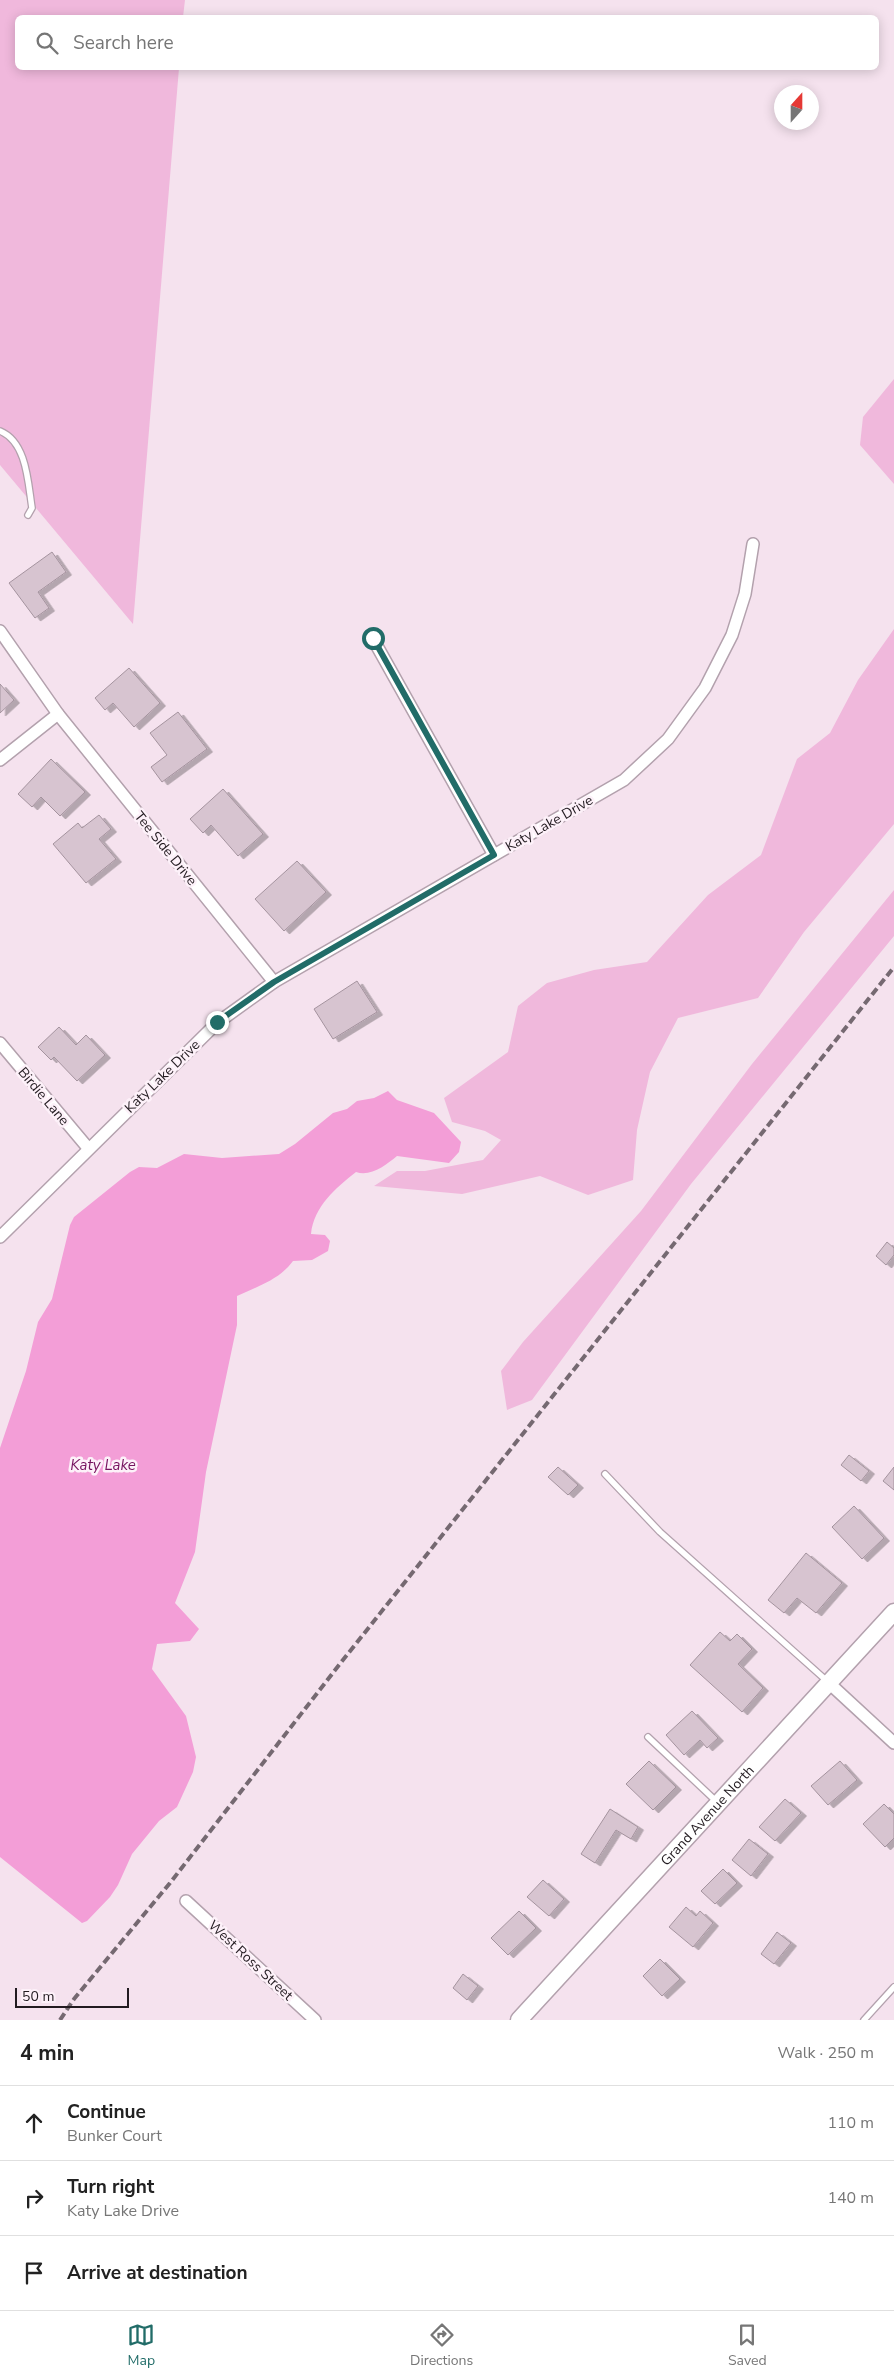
<!DOCTYPE html>
<html lang="en">
<head>
<meta charset="utf-8">
<style>
  :root { --surface:#fff; --page:#f2f2f2; --text:#222; --muted:#767676; --line:#e0e0e0; --accent:#216c68 }
  body { margin:0; font-family:"Nunito Sans",sans-serif; background:var(--page); color:var(--text) }
  .compass { position:absolute; left:774px; top:85px; width:45px; height:45px; border-radius:50%; background:var(--surface); box-shadow:0 2px 12px #0003; rotate:21deg }
  .scale { position:absolute; left:15px; bottom:12px; width:114px; box-sizing:border-box; padding-left:5px; border:2px solid #221b20; border-top:0; font-size:14px; line-height:18px; white-space:nowrap; color:#221b20; -webkit-text-stroke:4px #fdf1f9; paint-order:stroke }
  .stop { position:absolute; width:15px; height:15px; margin:-11px; border:4px solid #216c68; border-radius:50%; background:#fff }
  .stop.end { background:#216c68; border-color:#fff; box-shadow:0 1px 5px #0008 }
  .list { margin:0; padding:0; list-style:none }
  h2 { display:flex; justify-content:space-between; align-items:center; height:65px; margin:0; padding:0 20px; font-size:21px }
  h2 small { font-size:16px; font-weight:400; color:var(--muted) }
  .list li { display:grid; grid-template-columns:32px 1fr auto; gap:15px; align-items:center; box-sizing:border-box; height:75px; padding:0 20px; border-top:1px solid var(--line) }
  .list b { display:block; font-size:19px; white-space:nowrap }
  .list p { margin:0; font-size:16px; white-space:nowrap; color:var(--muted) }
  .list em { font-size:16px; font-style:normal; color:var(--muted) }
  .icon { flex:none; width:28px; height:28px; fill:none; stroke:currentColor; stroke-width:2; stroke-linecap:round; stroke-linejoin:round }
  .map { position:relative; flex:none; width:894px; height:2020px; overflow:hidden }
  .search { position:absolute; background:var(--surface); box-shadow:0 2px 12px #0003; left:15px; right:15px; top:15px; height:55px; display:flex; align-items:center; gap:12px; box-sizing:border-box; padding:0 18px; border-radius:8px; color:var(--muted); font-size:19px }
  .sheet { height:290px; background:var(--surface) }
  nav { display:flex; justify-content:space-around; align-items:center; box-sizing:border-box; height:70px; border-top:1px solid var(--line); background:var(--surface); font-size:14px; color:var(--muted) }
  nav a { display:grid; justify-items:center; gap:2px }
  nav .on { color:var(--accent) }
  .map>svg:first-child { display:block }
  .green { fill:#f0b8dc }
  .water { fill:#f39ed7 }
  .building { fill:#d7c4d0; stroke:#a4939e; filter:url(#shadow) }
  .lines { fill:none; stroke-linecap:round; stroke-linejoin:round }
  .service-casing { stroke:#b3a1ad; stroke-width:8 }
  .minor-casing { stroke:#b3a1ad; stroke-width:14 }
  .secondary-casing { stroke:#b3a1ad; stroke-width:19 }
  .service { stroke:#fff; stroke-width:5.5 }
  .minor { stroke:#fff; stroke-width:11 }
  .secondary { stroke:#fff; stroke-width:16 }
  .rail { stroke:#756971; stroke-width:4; stroke-dasharray:8 4; stroke-linecap:butt }
  .route { stroke:#216c68; stroke-width:6 }
  .labels { text-anchor:middle; stroke-width:5; stroke-linejoin:round; paint-order:stroke }
  .street-label { font-size:14px; fill:#221b20; stroke:#fdf1f9 }
  .water-label { font-size:15px; font-style:italic; fill:#76135f; stroke:#fdf1f9 }
</style>
</head>
<body>
<div class="map">
<svg width="894" height="2020" viewBox="0 0 894 2020">
  <defs>
    <filter id="shadow"><feDropShadow dx="5.5" dy="3" stdDeviation="0" flood-color="#0004"/></filter>
  </defs>
  <rect width="100%" height="100%" fill="#f5e2ee"/>
  <g class="green">
    <polygon points="0,0 185,0 183,17 18,18 18,68 179,68 133,624 0,465"/>
    <polygon points="894,379 894,484 860,445 863,417"/>
    <polygon points="894,629 894,824 804,932 758,998 678,1018 650,1072 637,1130 633,1180 588,1195 540,1176 462,1194 374,1186 397,1171 425,1171 483,1160 501,1140 485,1131 452,1122 444,1098 508,1052 518,1006 547,983 594,970 647,962 708,895 761,855 797,759 830,733 858,680"/>
    <polygon points="894,890 894,936 691,1184 532,1400 507,1410 501,1371 523,1342 641,1211 752,1064"/>
  </g>
  <path class="water" d="M388,1091L397,1100L434,1113L461,1142L459,1152L449,1163L397,1156C386,1165 371,1177 356,1172C336,1188 314,1206 311,1234L325,1235L330,1241L328,1251L312,1260L293,1261C279,1280 258,1286 237,1296V1325L206,1472L195,1552L175,1603L199,1629L190,1641L157,1644L152,1669L186,1716L196,1757L193,1772L177,1807L159,1821L132,1854L118,1885L110,1897L87,1921L82,1923L0,1857V1448L26,1371L38,1322L52,1299L70,1225L74,1217L130,1172L139,1167L157,1168L184,1154L222,1158L279,1154L295,1144L333,1113L347,1109L357,1101L374,1098Z"/>
  <g class="building">
    <polygon points="52,552 66,572 38,592 49,608 35,618 9,583"/>
    <polygon points="129,668 160,703 134,727 113,703 105,710 95,698"/>
    <polygon points="0,684 14,700 0,713"/>
    <polygon points="178,712 207,749 162,782 151,767 167,755 150,733"/>
    <polygon points="51,759 85,792 60,816 41,797 32,807 18,794"/>
    <polygon points="223,789 263,834 238,856 211,825 203,833 190,819"/>
    <polygon points="99,815 111,829 99,839 116,859 86,883 53,844 78,823 82,828"/>
    <polygon points="297,861 326,892 284,931 255,899"/>
    <polygon points="357,981 377,1012 333,1039 314,1009"/>
    <polygon points="59,1027 76,1045 86,1035 105,1055 77,1081 54,1057 51,1060 38,1047"/>
    <polygon points="887,1242 894,1248 894,1255 886,1265 876,1256"/>
    <polygon points="849,1455 869,1471 861,1481 841,1465"/>
    <polygon points="558,1467 578,1485 568,1495 548,1477"/>
    <polygon points="894,1467 894,1490 883,1481"/>
    <polygon points="854,1506 884,1538 862,1559 832,1527"/>
    <polygon points="806,1553 842,1583 816,1613 797,1598 784,1613 768,1600"/>
    <polygon points="720,1632 730,1641 737,1634 752,1649 738,1664 763,1688 742,1712 690,1665"/>
    <polygon points="692,1711 718,1738 707,1748 700,1740 684,1755 666,1735"/>
    <polygon points="649,1761 676,1787 653,1810 626,1784"/>
    <polygon points="840,1761 857,1780 828,1805 811,1786"/>
    <polygon points="785,1799 801,1813 775,1841 759,1827"/>
    <polygon points="884,1804 894,1814 894,1838 885,1847 863,1824"/>
    <polygon points="610,1809 638,1827 631,1839 616,1830 595,1863 581,1854"/>
    <polygon points="749,1839 768,1854 751,1876 732,1860"/>
    <polygon points="723,1869 737,1883 715,1904 701,1891"/>
    <polygon points="543,1880 564,1899 549,1916 527,1897"/>
    <polygon points="686,1907 696,1916 700,1911 713,1923 693,1947 669,1927"/>
    <polygon points="519,1911 536,1928 508,1955 491,1938"/>
    <polygon points="777,1932 791,1943 774,1964 761,1954"/>
    <polygon points="660,1959 680,1979 662,1996 643,1976"/>
    <polygon points="463,1974 478,1986 467,2000 453,1988"/>
  </g>
  <g class="lines">
    <defs>
      <g id="service">
        <path d="M0,431C27,442 28,483 32,508L28,515"/>
        <polyline points="605,1474 660,1532 827,1681"/>
        <polyline points="648,1737 716,1801"/>
        <polyline points="864,2020 894,1987"/>
      </g>
      <g id="minor">
        <polyline points="0,631 58,714 274,982"/>
        <polyline points="373,639 494,855"/>
        <polyline points="0,760 58,714"/>
        <polyline points="0,1043 88,1148"/>
        <polyline points="0,1237 217,1023 274,982 624,780 668,739 705,688 732,635 745,594 753,544"/>
        <polyline points="829,1683 894,1743"/>
        <polyline points="186,1901 315,2020"/>
      </g>
      <g id="secondary">
        <path id="s1" d="M519,2020L894,1612"/>
      </g>
    </defs>
    <use href="#service" class="service-casing"/>
    <use href="#minor" class="minor-casing"/>
    <use href="#secondary" class="secondary-casing"/>
    <use href="#service" class="service"/>
    <use href="#minor" class="minor"/>
    <use href="#secondary" class="secondary"/>
    <polyline class="rail" points="60,2020 74,1999 170,1883 339,1665 894,967"/>
  </g>
  <g class="lines">
    <polyline class="route" points="217,1022 274,982 494,855 373,638"/>
  </g>
  <g class="labels">
    <g class="street-label">
      <text transform="translate(549 823) rotate(-30)" y="5">Katy Lake Drive</text>
      <text transform="translate(166 848) rotate(51)" y="5">Tee Side Drive</text>
      <text transform="translate(162 1076) rotate(-44)" y="5">Katy Lake Drive</text>
      <text transform="translate(44 1096) rotate(50)" y="5">Birdie Lane</text>
      <text dy="5" stroke="none"><textPath href="#s1" startOffset="278">Grand Avenue North</textPath></text>
      <text transform="translate(251 1960) rotate(43)" y="5">West Ross Street</text>
    </g>
    <g class="water-label">
      <text x="103" y="1470">Katy Lake</text>
    </g>
  </g>
</svg>
<svg class="compass" viewBox="-18 -18 36 36"><path d="M0-13l5 13h-10z" fill="#e53935"/><path d="M0 13l5-13h-10z" fill="#767676"/></svg>
<div class="scale">50 m</div>
<div class="stop" style="left:373px;top:638px"></div>
<div class="stop end" style="left:217px;top:1022px"></div>
<div class="search"><svg class="icon" aria-label="search" viewBox="0 0 24 24"><circle cx="10" cy="10" r="6"/><path d="M15 15l6 6"/></svg>Search here</div>
</div>
<section class="sheet">
<h2>4 min<small>Walk · 250 m</small></h2>
<ul class="list">
<li><svg class="icon" aria-label="ahead" viewBox="0 0 24 24"><path d="M12 20V5M6 11l6-6 6 6"/></svg><div><b>Continue</b><p>Bunker Court</p></div><em>110 m</em></li>
<li><svg class="icon" aria-label="right" viewBox="0 0 24 24"><path d="M7 20v-9h11M14 6l5 5-5 5"/></svg><div><b>Turn right</b><p>Katy Lake Drive</p></div><em>140 m</em></li>
<li><svg class="icon" aria-label="arrive" viewBox="0 0 24 24"><path d="M6 21V4h12l-3 4 3 4H6"/></svg><div><b>Arrive at destination</b></div></li>
</ul>
</section>
<nav>
<a class="on"><svg class="icon" aria-label="map" viewBox="0 0 24 24"><path d="M3 6l6-2 6 2 6-2v14l-6 2-6-2-6 2zM9 4v14M15 6v14"/></svg>Map</a>
<a><svg class="icon" aria-label="directions" viewBox="0 0 24 24"><path d="M12 3l9 9-9 9-9-9zM9 14v-3h6M13 9l2 2-2 2"/></svg>Directions</a>
<a><svg class="icon" aria-label="saved" viewBox="0 0 24 24"><path d="M7 4h10v16l-5-4-5 4z"/></svg>Saved</a>
</nav>
</body>
</html>
